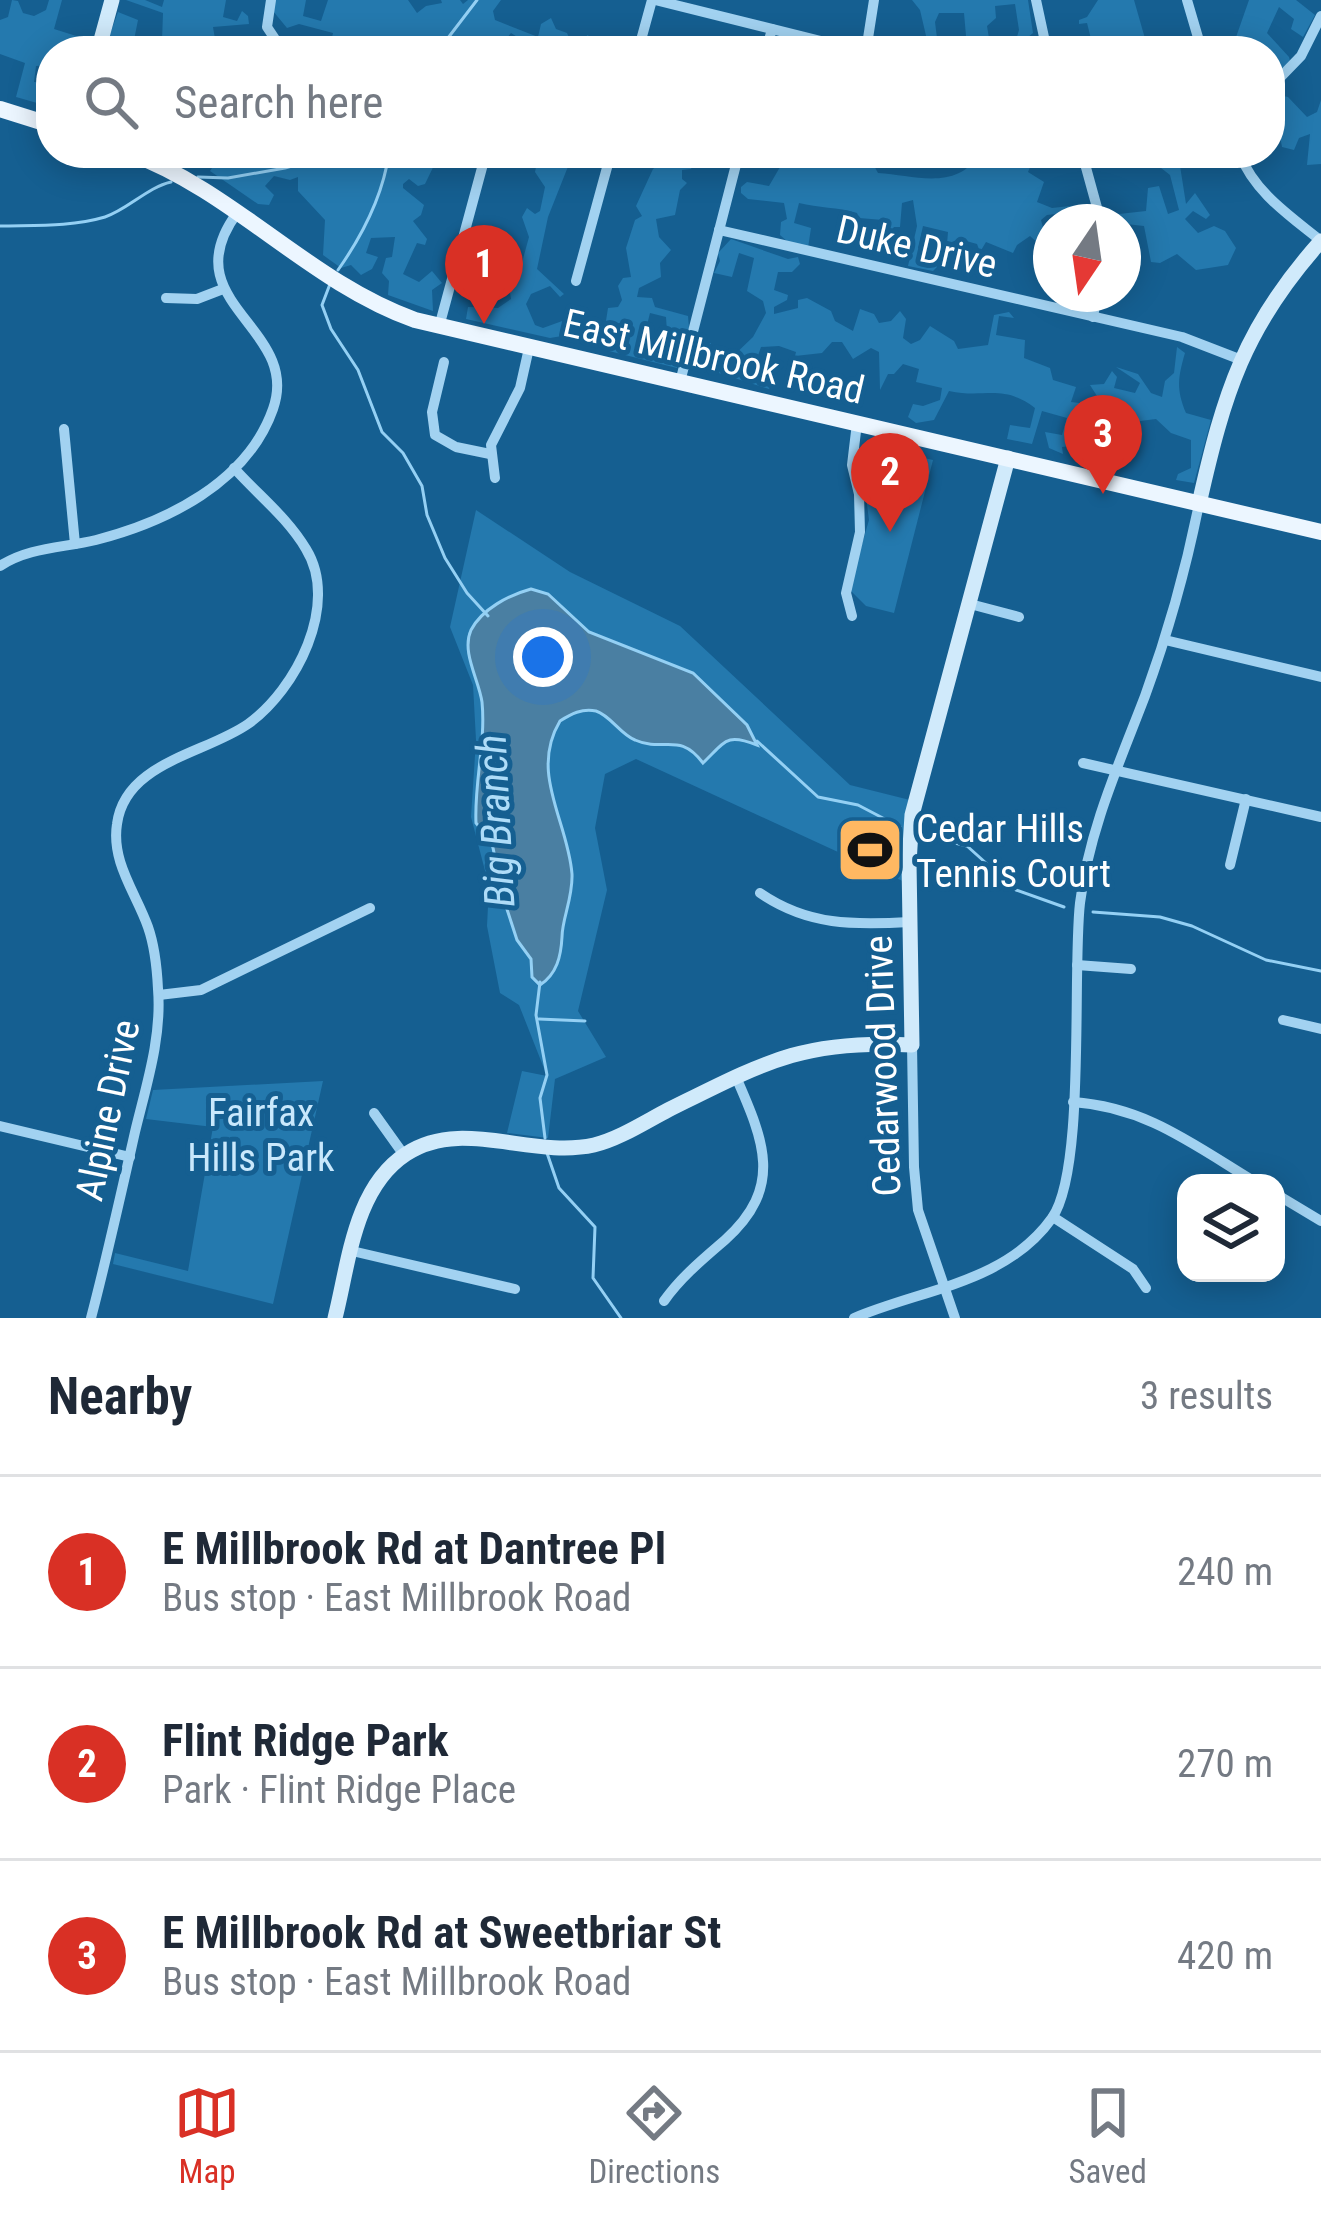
<!DOCTYPE html>
<html lang="en">
<head>
<meta charset="utf-8">
<style>
  :root { --surface:#fff; --page:#f6f6f7; --text:#1f2937; --muted:#747a83; --line:#e0e1e3; --accent:#d93025 }
  body { margin:0; font-family:"Roboto Condensed",sans-serif; background:var(--page); color:var(--text) }
  .controls { position:absolute; right:36px; bottom:36px; display:grid; overflow:hidden; border-radius:24px; box-shadow:0 6px 30px #0003 }
  .controls button { width:108px; height:108px; display:grid; place-items:center; padding:0; border:0; border-bottom:3px solid var(--line); background:var(--surface); color:var(--text); font:60px sans-serif }
  .compass { position:absolute; left:1033px; top:204px; width:108px; height:108px; border-radius:50%; background:var(--surface); box-shadow:0 6px 30px #0003; rotate:193deg }
  .you { position:absolute; left:543px; top:657px; width:42px; height:42px; margin:-30px; border:9px solid #fff; border-radius:50%; background:#1a73e8; box-shadow:0 0 0 18px #1a73e833 }
  .badge { display:grid; place-items:center; width:78px; height:78px; border-radius:50%; background:var(--accent); color:#fff; font-size:39px; font-weight:700 }
  .pin { position:absolute; translate:-50% -99px; filter:drop-shadow(0 3px 6px #0008) }
  .pin::after { content:''; position:absolute; top:63px; width:42px; height:36px; background:inherit; clip-path:polygon(0 0,100% 0,50% 100%) }
  .list { margin:0; padding:0; list-style:none }
  h2 { display:flex; justify-content:space-between; align-items:center; height:156px; margin:0; padding:0 48px; font-size:51px }
  h2 small { font-size:39px; font-weight:400; color:var(--muted) }
  .list li { display:grid; grid-template-columns:78px 1fr auto; gap:36px; align-items:center; box-sizing:border-box; height:192px; padding:0 48px; border-top:3px solid var(--line) }
  .list b { display:block; font-size:45px; white-space:nowrap }
  .list p { margin:0; font-size:39px; white-space:nowrap; color:var(--muted) }
  .list em { font-size:39px; font-style:normal; color:var(--muted) }
  .icon { flex:none; width:66px; height:66px; fill:none; stroke:currentColor; stroke-width:2; stroke-linecap:round; stroke-linejoin:round }
  .map { position:relative; flex:none; width:1321px; height:1318px; overflow:hidden }
  .search { position:absolute; background:var(--surface); box-shadow:0 6px 30px #0003; left:36px; right:36px; top:36px; height:132px; display:flex; align-items:center; gap:30px; box-sizing:border-box; padding:0 42px; border-radius:48px; color:var(--muted); font-size:45px }
  .sheet { height:732px; background:var(--surface) }
  nav { display:flex; justify-content:space-around; align-items:center; box-sizing:border-box; height:168px; border-top:3px solid var(--line); background:var(--surface); font-size:33px; color:var(--muted) }
  nav a { display:grid; justify-items:center; gap:6px }
  nav .on { color:var(--accent) }
  .map>svg:first-child { display:block }
  .green { fill:#2479ae }
  .water { fill:#4a7fa2; stroke:#94d0f4; stroke-width:3 }
  .lines { fill:none; stroke-linecap:round; stroke-linejoin:round }
  .stream { stroke:#94d0f4; stroke-width:3 }
  .street { stroke:#a2d2f1; stroke-width:10 }
  .secondary { stroke:#d0eafb; stroke-width:15 }
  .primary { stroke:#ecf6ff; stroke-width:16 }
  .labels { text-anchor:middle; stroke-width:10; stroke-linejoin:round; paint-order:stroke }
  .street-label { font-size:39px; fill:#fff; stroke:#155f91 }
  .poi-label { font-size:39px; fill:#fff; stroke:#155f91; text-anchor:start }
  .park-label { font-size:39px; fill:#c9e8fc; stroke:#155f91 }
  .water-label { font-size:42px; font-style:italic; fill:#aedcf8; stroke:#155f91 }
</style>
</head>
<body>
<div class="map">
<svg width="1321" height="1318" viewBox="0 0 1321 1318">
  <rect width="100%" height="100%" fill="#155f91"/>
  <g class="green">
    <polygon points="12,0 18,1 23,13 34,16 46,10 49,0 62,0 54,29 86,39 76,51 51,51 46,65 36,66 34,82 51,83 51,107 16,97 25,63 0,54 0,20 8,17"/>
    <polygon points="126,0 145,0 162,7 164,0 226,0 223,17 237,21 242,11 248,16 249,24 213,27 217,51 152,51 109,37 118,12 138,20 134,40 158,48 162,41 163,13"/>
    <polygon points="274,0 306,0 303,16 321,21 328,0 408,0 417,13 426,6 442,3 441,0 460,0 463,4 468,0 501,0 493,11 495,20 538,37 541,24 551,18 556,29 567,33 570,40 577,42 588,35 594,47 593,51 529,51 530,45 511,33 506,39 488,38 485,51 329,51 333,33 299,24 287,28 273,11"/>
    <polygon points="912,0 1028,0 1033,33 1021,43 1016,40 1019,30 1015,4 995,6 996,18 987,26 991,50 974,51 966,36 964,13 939,13 935,22 937,38 945,40 949,47 943,51 927,40 920,10"/>
    <polygon points="1098,0 1134,0 1146,42 1141,45 1142,51 1094,51 1087,23 1079,24 1079,20 1087,17"/>
    <polygon points="1249,0 1296,0 1315,15 1303,37 1291,29 1294,19 1279,7 1267,33 1289,57 1291,65 1270,82 1270,51 1258,51 1251,40 1235,40"/>
    <path d="M1271,93L1288,97L1307,117L1317,112L1321,100V164L1307,165L1310,134L1299,138L1294,150L1282,147C1279,126 1268,112 1271,93Z"/>
    <polygon points="222,153 440,153 425,184 418,186 409,179 403,184 403,188 424,205 421,215 413,221 427,239 425,245 417,243 403,274 419,282 432,271 442,283 432,290 433,311 388,295 389,281 382,273 386,258 392,257 395,237 371,238 366,253 378,257 372,269 361,275 351,265 341,268 323,255 325,220 298,191 298,177 290,180 274,176 265,186 274,195 269,205 258,204 210,171"/>
    <polygon points="539,153 570,153 571,159 548,217 537,269 564,294 560,297 550,286 531,294 526,304 535,325 543,328 565,320 580,331 605,327 608,308 618,307 622,300 618,286 623,278 631,277 626,248 635,220 642,216 636,206 653,169 664,161 662,153 690,153 694,161 691,169 682,170 682,179 687,183 680,190 675,215 656,219 659,237 671,250 660,263 661,277 639,288 637,297 652,298 655,307 688,316 689,328 683,336 667,332 666,317 650,313 644,337 681,345 677,368 609,351 594,337 592,342 562,336 550,338 466,319 468,307 498,308 511,299 508,280 518,277 529,237 522,217 527,208 535,214 540,211 545,187 535,172"/>
    <path d="M809,153H867L878,173C914,175 957,192 980,153H1036L1028,172L1044,182L1037,202L1052,208L1088,204L1092,222H1075L1073,212L1047,215L1041,220L1044,231L1051,235L1049,253L1030,236L1017,245L1013,253L986,242L980,252L977,244L959,239L947,244L948,232L923,226L918,248L936,257L937,267L933,271L908,266L917,226L913,200L902,203L900,227H894L884,239L883,220L859,218L857,213C838,207 818,208 799,203L794,223L811,228L808,248L789,243L780,235L781,222L787,219L784,203L748,199L741,193V187L747,182L769,186L780,167L809,157Z"/>
    <polygon points="1142,153 1178,153 1186,204 1195,193 1210,215 1206,219 1193,211 1185,219 1198,233 1214,226 1225,231 1236,248 1228,265 1196,270 1177,254 1160,263 1151,262 1144,226 1107,222 1110,215 1146,211 1148,188 1159,186 1168,214 1179,210 1170,175"/>
    <path d="M731,239L788,259L798,257L800,264L792,272H778L774,290L788,295L787,300L774,307V314L798,308V300L807,298L831,311L835,321L853,331L860,309L874,314L879,323L891,321L900,311L906,319L903,338L911,344L920,340L930,326L954,341L958,349L988,345L994,315L1009,312L1014,318L999,316L996,335L1025,340L1024,358L1050,368L1053,380L1076,387L1071,402L1088,404L1080,418L1072,419L1068,438L1080,445L1062,447L1063,454L1049,448L1045,432L1062,435L1067,418L1042,411L1032,444L1007,439L1010,425L1030,428L1035,408C1002,383 985,399 949,391L934,420L916,423L908,417L913,404L923,406L940,400L942,388L916,382L919,369L903,364L894,374H888L880,390L879,352L871,348L853,359L842,342H832L822,353L795,356L796,352L779,346L761,347L754,367L772,383L769,389L691,364L696,335L705,344L711,343L710,355L730,359L753,337L766,313L763,301L747,291L754,258L739,253L732,277L714,273L720,261L718,253Z"/>
    <path d="M1177,347L1185,353C1178,377 1176,389 1186,413L1211,420L1194,483L1176,480L1178,474L1191,468V440L1171,433L1156,419L1140,421L1128,439L1122,413L1102,404L1090,385L1104,384L1112,371L1117,377L1114,388L1135,393L1140,383L1116,367L1138,374L1151,393L1162,397L1165,381L1174,373Z"/>
    <polygon points="863,444 933,460 894,613 866,606 849,589 869,520 861,458"/>
    <polygon points="476,510 570,572 680,626 850,785 910,800 907,883 883,872 867,880 851,858 636,759 605,774 595,828 607,890 578,1011 606,1057 555,1079 548,1138 507,1133 522,1071 547,1076 519,1005 500,993 487,926 489,886 471,817 476,740 473,685 450,627"/>
    <polygon points="323,1081 273,1304 113,1264 115,1253 188,1271 213,1127 146,1119 153,1090"/>
  </g>
  <path class="water" d="M531,589L548,594L589,632L693,673L747,725L757,745C726,733 726,741 703,763C679,731 664,753 635,740C620,734 611,716 596,711C582,708 571,714 560,721C529,773 568,821 572,874C573,898 562,919 562,937C561,956 557,974 540,985L532,977L531,959L517,940L503,897L492,843L476,823C474,783 486,742 482,702C479,680 461,652 471,630C482,609 509,595 531,589Z"/>
  <g class="lines">
    <g class="stream">
      <polyline points="438,51 477,0"/>
      <polyline points="198,177 228,178 285,168 337,153"/>
      <path d="M0,226C34,225 71,227 105,217C127,210 148,187 171,182"/>
      <path d="M338,270C362,236 383,195 389,153"/>
      <polyline points="330,284 322,305 331,329 358,370 382,432 403,453 422,486 427,515 445,558 467,593 488,616"/>
      <polyline points="757,741 818,797 858,805 900,827"/>
      <polyline points="922,835 967,846 1016,890 1064,907"/>
      <polyline points="1093,912 1160,917 1192,926 1266,960 1321,971"/>
      <polyline points="540,982 536,1015 547,1075 540,1098 545,1138"/>
      <polyline points="539,1019 585,1021"/>
      <polyline points="547,1153 559,1188 595,1227 593,1278 621,1318"/>
    </g>
    <g class="street">
      <polyline points="271,0 267,27 275,39"/>
      <polyline points="655,0 861,51"/>
      <polyline points="1036,0 1047,51"/>
      <polyline points="1187,0 1202,51"/>
      <polyline points="638,51 652,0"/>
      <polyline points="766,51 772,29"/>
      <polyline points="866,51 874,0"/>
      <polyline points="1019,51 1045,44"/>
      <polyline points="1270,88 1301,56 1321,16"/>
      <polyline points="1082,153 1101,222"/>
      <path d="M1239,153C1255,193 1289,215 1321,241"/>
      <polyline points="719,230 1182,337 1239,359"/>
      <polyline points="576,281 611,153"/>
      <polyline points="166,298 197,299 223,289"/>
      <polyline points="1093,317 1097,294"/>
      <polyline points="439,327 486,153"/>
      <polyline points="444,362 432,412 435,435 456,447 490,454"/>
      <polyline points="680,382 739,153"/>
      <polyline points="64,429 75,544"/>
      <polyline points="495,478 491,445 520,388 529,348"/>
      <path d="M0,566C29,547 63,548 96,540C166,522 247,483 273,409C302,327 171,303 237,213"/>
      <polyline points="970,604 1019,617"/>
      <polyline points="852,616 846,593 860,532 859,494 852,465 857,423"/>
      <polyline points="1165,640 1321,677"/>
      <polyline points="1083,763 1321,817"/>
      <polyline points="1230,865 1246,799"/>
      <path d="M760,893C808,926 854,925 910,922"/>
      <polyline points="1077,965 1131,969"/>
      <polyline points="159,995 201,990 370,908"/>
      <polyline points="1283,1020 1321,1029"/>
      <polyline points="912,1045 914,1167 918,1210 955,1318"/>
      <path d="M1073,1102C1147,1107 1195,1146 1257,1183"/>
      <polyline points="374,1113 404,1155"/>
      <polyline points="0,1126 130,1157"/>
      <polyline points="1276,1194 1321,1221"/>
      <polyline points="1053,1217 1133,1269 1146,1288"/>
      <polyline points="352,1251 515,1289"/>
      <path d="M664,1301C681,1277 703,1259 725,1240C784,1187 764,1141 736,1077"/>
      <path d="M91,1318C107,1257 121,1194 135,1132C146,1086 162,1038 158,989C157,968 155,947 148,927C136,893 111,862 117,824C125,762 205,754 248,724C296,690 340,604 306,549C287,517 258,495 234,468"/>
      <path d="M854,1318C922,1289 1006,1283 1052,1218C1086,1170 1072,972 1080,903C1089,830 1119,764 1145,696C1168,633 1186,569 1199,504"/>
    </g>
    <g class="secondary">
      <polyline points="98,51 112,0"/>
      <path d="M1199,504C1224,393 1244,327 1321,241"/>
      <path d="M335,1318C349,1263 354,1188 406,1154C462,1117 531,1159 594,1145C619,1139 645,1122 668,1110C763,1063 803,1039 912,1045L909,863L912,815L1008,458"/>
    </g>
    <g class="primary">
      <polyline points="0,109 51,125"/>
      <path d="M130,153C235,192 309,282 415,320L1321,532"/>
    </g>
  </g>
  <defs>
    <symbol id="stadium-square" viewBox="-11 -11 22 22"><rect x="-9" y="-9" width="18" height="18" rx="4" fill="#ffb862" stroke="#155f91"/><path d="M0-5a6.5 5 0 1 0 0 10a6.5 5 0 1 0 0-10ZM-3.5-1.8h7v3.6h-7Z" fill="#111"/></symbol>
  </defs>
  <g fill-rule="evenodd">
    <use href="#stadium-square" x="832" y="812" width="76" height="76"/>
  </g>
  <g class="labels">
    <g class="street-label">
      <text transform="translate(917 246) rotate(13)" y="14">Duke Drive</text>
      <text transform="translate(714 356) rotate(13)" y="14">East Millbrook Road</text>
      <text transform="translate(882 1066) rotate(-92)" y="14">Cedarwood Drive</text>
      <text transform="translate(107 1110) rotate(-78)" y="14">Alpine Drive</text>
    </g>
    <g class="poi-label">
      <text x="916" y="842">Cedar Hills<tspan x="916" dy="45">Tennis Court</tspan></text>
    </g>
    <g class="park-label">
      <text x="261" y="1126">Fairfax<tspan x="261" dy="45">Hills Park</tspan></text>
    </g>
    <g class="water-label">
      <text transform="translate(495 821) rotate(-93)" y="15">Big Branch</text>
    </g>
  </g>
</svg>
<div class="controls">
<button><svg class="icon" aria-label="layers" viewBox="0 0 24 24"><path d="M12 4l9 5-9 5-9-5zM3 14l9 5 9-5"/></svg></button>
</div>
<svg class="compass" viewBox="-18 -18 36 36"><path d="M0-13l5 13h-10z" fill="#e53935"/><path d="M0 13l5-13h-10z" fill="#747a83"/></svg>
<div class="you"></div>
<div class="pin badge" style="left:484px;top:324px">1</div>
<div class="pin badge" style="left:890px;top:532px">2</div>
<div class="pin badge" style="left:1103px;top:494px">3</div>
<div class="search"><svg class="icon" aria-label="search" viewBox="0 0 24 24"><circle cx="10" cy="10" r="6"/><path d="M15 15l6 6"/></svg>Search here</div>
</div>
<section class="sheet">
<h2>Nearby<small>3 results</small></h2>
<ul class="list">
<li><span class="badge">1</span><div><b>E Millbrook Rd at Dantree Pl</b><p>Bus stop · East Millbrook Road</p></div><em>240 m</em></li>
<li><span class="badge">2</span><div><b>Flint Ridge Park</b><p>Park · Flint Ridge Place</p></div><em>270 m</em></li>
<li><span class="badge">3</span><div><b>E Millbrook Rd at Sweetbriar St</b><p>Bus stop · East Millbrook Road</p></div><em>420 m</em></li>
</ul>
</section>
<nav>
<a class="on"><svg class="icon" aria-label="map" viewBox="0 0 24 24"><path d="M3 6l6-2 6 2 6-2v14l-6 2-6-2-6 2zM9 4v14M15 6v14"/></svg>Map</a>
<a><svg class="icon" aria-label="directions" viewBox="0 0 24 24"><path d="M12 3l9 9-9 9-9-9zM9 14v-3h6M13 9l2 2-2 2"/></svg>Directions</a>
<a><svg class="icon" aria-label="saved" viewBox="0 0 24 24"><path d="M7 4h10v16l-5-4-5 4z"/></svg>Saved</a>
</nav>
</body>
</html>
